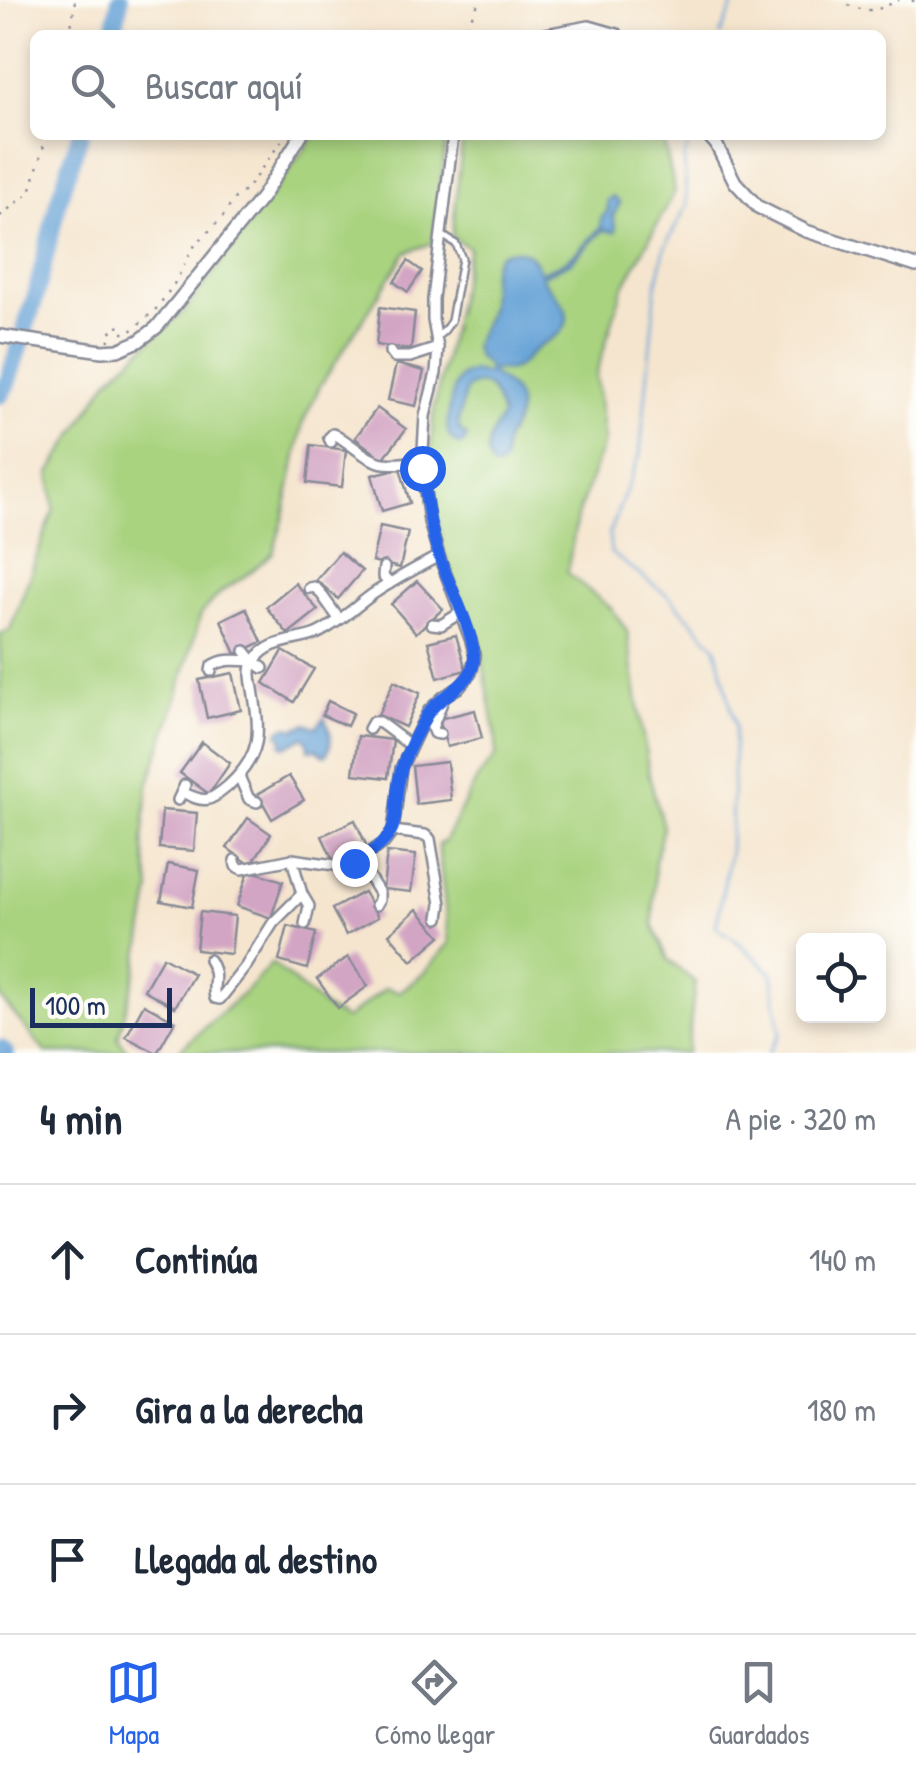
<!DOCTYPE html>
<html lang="es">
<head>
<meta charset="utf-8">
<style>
  :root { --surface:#fff; --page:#f6f6f7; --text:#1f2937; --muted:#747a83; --line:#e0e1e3; --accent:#2563eb }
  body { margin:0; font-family:"Patrick Hand",sans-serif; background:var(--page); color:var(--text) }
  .controls { position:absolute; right:30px; bottom:30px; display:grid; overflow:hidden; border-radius:15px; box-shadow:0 5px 15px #0003 }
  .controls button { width:90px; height:90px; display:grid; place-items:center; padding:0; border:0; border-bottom:2px solid var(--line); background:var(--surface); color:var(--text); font:50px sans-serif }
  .scale { position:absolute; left:30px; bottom:25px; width:142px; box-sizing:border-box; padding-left:10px; border:5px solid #1b2f5e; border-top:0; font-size:28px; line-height:35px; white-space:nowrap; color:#1b2f5e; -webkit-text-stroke:8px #fdfcf7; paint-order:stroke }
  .stop { position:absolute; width:30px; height:30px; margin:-22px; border:8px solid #2563eb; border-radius:50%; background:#fff }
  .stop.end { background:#2563eb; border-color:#fff; box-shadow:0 2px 10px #0008 }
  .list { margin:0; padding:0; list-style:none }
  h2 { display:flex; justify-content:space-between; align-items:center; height:130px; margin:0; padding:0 40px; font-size:42px }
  h2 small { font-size:32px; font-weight:400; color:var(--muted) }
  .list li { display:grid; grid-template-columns:65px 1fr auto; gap:30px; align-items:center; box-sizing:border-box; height:150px; padding:0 40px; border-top:2px solid var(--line) }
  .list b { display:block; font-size:38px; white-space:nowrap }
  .list em { font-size:32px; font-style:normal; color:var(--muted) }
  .icon { flex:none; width:55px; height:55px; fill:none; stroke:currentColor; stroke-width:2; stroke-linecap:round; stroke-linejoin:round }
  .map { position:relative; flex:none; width:916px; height:1053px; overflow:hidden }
  .search { position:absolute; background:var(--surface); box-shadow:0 5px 15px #0003; left:30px; right:30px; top:30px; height:110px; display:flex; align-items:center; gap:25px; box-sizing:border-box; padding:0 35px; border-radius:15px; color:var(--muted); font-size:38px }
  .sheet { height:580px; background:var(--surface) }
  nav { display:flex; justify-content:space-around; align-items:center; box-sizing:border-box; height:140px; border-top:2px solid var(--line); background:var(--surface); font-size:28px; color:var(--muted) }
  nav a { display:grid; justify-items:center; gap:5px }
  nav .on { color:var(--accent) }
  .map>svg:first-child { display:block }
  .green { fill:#a9d37f; stroke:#62816e; stroke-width:2.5 }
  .water { fill:#66a3d7; stroke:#40699a; stroke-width:2.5 }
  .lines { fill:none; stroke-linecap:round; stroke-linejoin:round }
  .stream { stroke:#66a3d7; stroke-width:2.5 }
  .river { stroke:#66a3d7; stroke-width:18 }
  .building { fill:#d3a5c5 }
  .service-casing { stroke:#888a96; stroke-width:10 }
  .minor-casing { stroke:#888a96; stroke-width:14 }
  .tertiary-casing { stroke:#888a96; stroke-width:16 }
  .path { stroke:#888a96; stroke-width:2.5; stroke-dasharray:2.5 8; stroke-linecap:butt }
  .service { stroke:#fff; stroke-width:5 }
  .minor { stroke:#fff; stroke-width:9 }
  .tertiary { stroke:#fff; stroke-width:11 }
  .route { stroke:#2563eb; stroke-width:12 }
</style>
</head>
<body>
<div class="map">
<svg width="916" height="1053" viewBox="0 0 916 1053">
  <rect width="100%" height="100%" fill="#fdfcf7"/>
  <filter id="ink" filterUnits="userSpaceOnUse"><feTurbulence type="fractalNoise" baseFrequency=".01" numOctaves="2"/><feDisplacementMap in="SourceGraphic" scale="20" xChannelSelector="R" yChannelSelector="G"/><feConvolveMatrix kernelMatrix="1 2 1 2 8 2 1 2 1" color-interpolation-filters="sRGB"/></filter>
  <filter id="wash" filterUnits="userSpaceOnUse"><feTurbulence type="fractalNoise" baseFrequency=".0048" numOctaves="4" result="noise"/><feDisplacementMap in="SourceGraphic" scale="40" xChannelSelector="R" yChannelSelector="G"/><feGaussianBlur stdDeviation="2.25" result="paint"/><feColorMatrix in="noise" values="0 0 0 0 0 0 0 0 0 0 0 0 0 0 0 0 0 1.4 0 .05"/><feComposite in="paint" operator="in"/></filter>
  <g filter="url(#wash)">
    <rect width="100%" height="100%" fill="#f5e5ce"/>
    <g class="green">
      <polygon points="315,135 447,135 433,243 406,252 320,386 303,422 284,516 273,553 248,574 222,591 201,614 172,714 148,785 143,842 151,889 137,968 118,1038 128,1053 46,1053 0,997 0,634 10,630 54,509 50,473 108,380 188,307"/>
      <polygon points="463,135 659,135 663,138 675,191 622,290 596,375 604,441 577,517 567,573 612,609 627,631 649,775 663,827 655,861 653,924 668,960 695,982 687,1053 176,1053 248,989 272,963 325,1008 346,1019 386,988 399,992 423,974 449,943 438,844 444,842 477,779 496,756 496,737 482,658 443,551 429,464 434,408 469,248 452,237"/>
    </g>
    <g class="water">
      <path d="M613,197L620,203L613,216L616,229L615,232L603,230L571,262L541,276C548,289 567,302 567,317C567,336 546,339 535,350C526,357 522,367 510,370C503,372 501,370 494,369L491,374C507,383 524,396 517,418C515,426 509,432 506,439C503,447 505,455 503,463L498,468L493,467C480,450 493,432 502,416C496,399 491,373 466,389L458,422L460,431L467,436L464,443L459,445C453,440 450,440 448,432C446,422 452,387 458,380C462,374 467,373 473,371L486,374L489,367L477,357L474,347C477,335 485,323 489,311C495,289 481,245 519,251C532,253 536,261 540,272C570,263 580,249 601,227V219L608,210L607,200Z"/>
      <path d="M324,718C331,729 333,742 327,754L324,755L317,749L309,750L308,741L304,737L286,747L282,745L283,738L278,734L280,730L288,726L294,729L306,724L317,727Z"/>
    </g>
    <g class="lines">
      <g class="stream">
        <polyline points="720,35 736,0"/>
        <polyline points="691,135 684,160 687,205 665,247 656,287 640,455 609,534 611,553 670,597 716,647 735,725 730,851 716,927 733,938 772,973 780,1034 768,1053"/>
      </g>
      <g class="river">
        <polyline points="113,35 120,0"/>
        <polyline points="0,395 7,384 36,295 58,202 80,135"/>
        <polyline points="0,1048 5,1053"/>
      </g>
    </g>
    <g id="blocks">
      <g class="building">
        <polygon points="408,261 422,271 408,292 394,282"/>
        <polygon points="380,307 415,312 411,350 376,345"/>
        <polygon points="396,364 424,371 416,406 388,400"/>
        <polygon points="377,408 406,429 383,459 355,438"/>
        <polygon points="311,445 346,450 342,487 307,483"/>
        <polygon points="400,468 410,503 382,511 372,475"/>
        <polygon points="380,526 408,532 400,568 372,561"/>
        <polygon points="340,552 362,571 338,599 316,580"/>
        <polygon points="417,581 443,609 416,633 391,604"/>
        <polygon points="295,583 318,610 288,634 266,607"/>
        <polygon points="246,608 262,642 236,654 221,620"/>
        <polygon points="456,635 466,670 438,678 428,642"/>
        <polygon points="283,651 314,669 294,702 264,683"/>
        <polygon points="233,673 241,710 207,718 199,680"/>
        <polygon points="394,681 420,693 405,727 378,715"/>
        <polygon points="328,701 353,713 347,726 322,715"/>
        <polygon points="475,710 482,738 447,747 439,719"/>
        <polygon points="358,736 393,740 388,778 353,774"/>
        <polygon points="202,742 230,763 209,794 180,773"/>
        <polygon points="447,762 451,800 416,804 412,766"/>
        <polygon points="289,776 304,800 272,819 258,794"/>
        <polygon points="162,810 197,813 194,851 159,848"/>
        <polygon points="248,818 271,834 251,865 227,848"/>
        <polygon points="355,820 367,847 334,862 322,836"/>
        <polygon points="387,852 416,855 411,892 383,889"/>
        <polygon points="168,864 199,870 192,907 161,901"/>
        <polygon points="249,870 283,881 271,918 237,906"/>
        <polygon points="364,892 378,917 346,935 332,909"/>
        <polygon points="417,909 441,936 412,961 389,934"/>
        <polygon points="200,912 235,916 231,954 196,950"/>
        <polygon points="288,926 316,933 307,969 279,961"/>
        <polygon points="163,957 194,974 175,1007 144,990"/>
        <polygon points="348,957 368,986 338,1008 317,979"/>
        <polygon points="144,1004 175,1021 157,1053 126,1037"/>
      </g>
    </g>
  </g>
  <g filter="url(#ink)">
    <use href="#blocks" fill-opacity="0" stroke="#888a96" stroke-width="2.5"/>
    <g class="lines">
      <defs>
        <polyline id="service" points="438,336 444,331 451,321 462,259 456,244 442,235"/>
        <g id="minor">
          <polyline points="390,352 394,357 410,357 438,348"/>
          <path d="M331,442L329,438L333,434L338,436C376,462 374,469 423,460"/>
          <polyline points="384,567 383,576 389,584"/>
          <polyline points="309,588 314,587 319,591 339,619"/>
          <polyline points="432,624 441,625 460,613"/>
          <polyline points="245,651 253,661 263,668"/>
          <path d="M211,671L212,666C226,657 238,661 253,661"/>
          <polyline points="369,729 373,722 379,722 411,746"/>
          <polyline points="440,734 434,733 432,728 443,700"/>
          <polyline points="239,776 249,799 257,802"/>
          <path d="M182,792C205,803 208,803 228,786C263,754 260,733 253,689C251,679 249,668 255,660C270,639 295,642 316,634C336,625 355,607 373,594C394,580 416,568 439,556"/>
          <polyline points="178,800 185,785"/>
          <polyline points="393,831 425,835 430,839 441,904 439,918"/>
          <polyline points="235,860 236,866 242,869 292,859 335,865 354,863 384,843 393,831 401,768 422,723 429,710 444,696 460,687 471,673 475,657 471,641 439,556 429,522 422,468 425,416 436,373 438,348 433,320 433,299 453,135"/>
          <polyline points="359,861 379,893 379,900 376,905"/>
          <polyline points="302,894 309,906 305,924"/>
          <path d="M209,960C220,978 211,983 215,998L220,999L246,966L273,923L302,894L292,859"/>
        </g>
        <g id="tertiary">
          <polyline points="545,35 589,27 617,35"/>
          <polyline points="708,135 716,144 735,182 758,207 806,231 916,266"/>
          <polyline points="0,336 102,351 118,350 139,341 157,327 262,197 301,135"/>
        </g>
      </defs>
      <use href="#service" class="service-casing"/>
      <use href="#minor" class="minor-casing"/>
      <use href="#tertiary" class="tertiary-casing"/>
      <g class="path">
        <polyline points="912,0 916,3"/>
        <path d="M848,5C871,14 878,10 899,0"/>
        <polyline points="70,35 75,0"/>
        <polyline points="462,35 480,0"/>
        <polyline points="0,216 30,192 47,135"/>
        <polyline points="109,341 108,334 118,325 119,333 129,333 157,308 174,284 195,245 222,218 235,198 246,190 286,135"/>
      </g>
      <use href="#service" class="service"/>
      <use href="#minor" class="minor"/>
      <use href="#tertiary" class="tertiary"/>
    </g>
  </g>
  <g class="lines" filter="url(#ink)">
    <path class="route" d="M354,863C413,830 387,817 402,767C407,750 417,733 425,718C438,693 477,687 474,654C471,626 450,586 440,559C430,529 426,499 422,468"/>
  </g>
</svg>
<div class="controls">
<button><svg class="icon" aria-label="locate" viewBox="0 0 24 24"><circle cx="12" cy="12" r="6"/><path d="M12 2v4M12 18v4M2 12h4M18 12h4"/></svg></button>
</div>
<div class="scale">100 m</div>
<div class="stop" style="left:422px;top:468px"></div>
<div class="stop end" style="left:354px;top:863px"></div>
<div class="search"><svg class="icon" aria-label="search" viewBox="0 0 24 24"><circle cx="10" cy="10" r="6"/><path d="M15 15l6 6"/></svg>Buscar aquí</div>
</div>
<section class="sheet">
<h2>4 min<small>A pie · 320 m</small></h2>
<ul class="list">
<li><svg class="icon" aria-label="ahead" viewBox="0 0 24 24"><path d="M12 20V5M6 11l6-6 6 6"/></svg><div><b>Continúa</b></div><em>140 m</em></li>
<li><svg class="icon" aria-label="right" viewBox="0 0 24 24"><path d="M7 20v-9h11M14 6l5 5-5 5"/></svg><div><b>Gira a la derecha</b></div><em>180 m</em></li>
<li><svg class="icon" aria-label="arrive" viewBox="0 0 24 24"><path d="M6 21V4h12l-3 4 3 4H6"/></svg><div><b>Llegada al destino</b></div></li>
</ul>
</section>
<nav>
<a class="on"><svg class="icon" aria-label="map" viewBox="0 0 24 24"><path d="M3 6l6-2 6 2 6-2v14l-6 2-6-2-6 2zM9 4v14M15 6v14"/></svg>Mapa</a>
<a><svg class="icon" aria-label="directions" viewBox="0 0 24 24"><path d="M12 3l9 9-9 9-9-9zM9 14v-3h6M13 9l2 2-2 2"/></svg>Cómo llegar</a>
<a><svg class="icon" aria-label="saved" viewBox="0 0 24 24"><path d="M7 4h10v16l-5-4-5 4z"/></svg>Guardados</a>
</nav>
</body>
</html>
